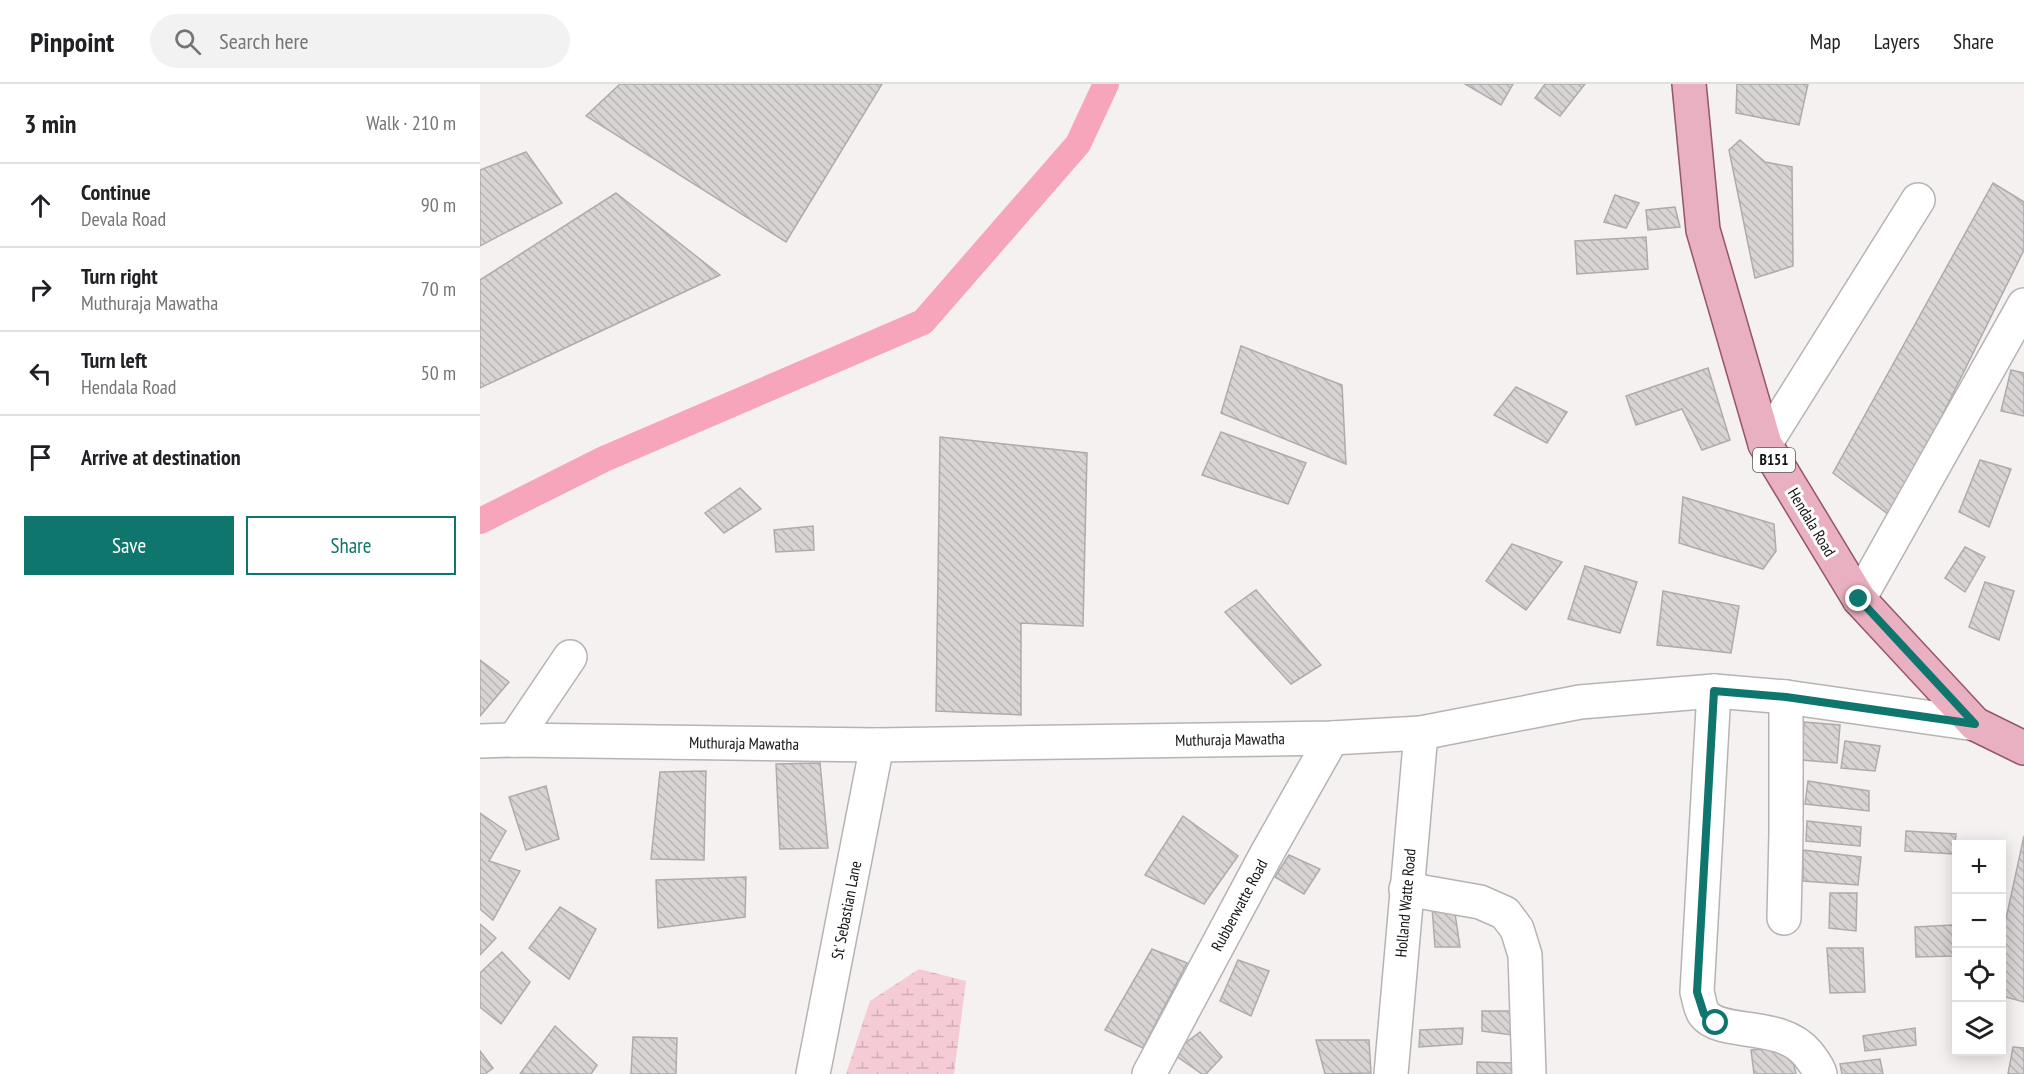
<!DOCTYPE html>
<html lang="en">
<head>
<meta charset="utf-8">
<style>
  :root { --surface:#fff; --page:#f2f2f2; --text:#202124; --muted:#757577; --line:#e0e0e0; --accent:#0f766e }
  body { margin:0; font-family:"PT Sans Narrow",sans-serif; background:var(--page); color:var(--text) }
  .controls { position:absolute; right:18px; bottom:18px; display:grid; overflow:hidden; border-radius:0px; box-shadow:0 3px 15px #0003 }
  .controls button { width:54px; height:54px; display:grid; place-items:center; padding:0; border:0; border-bottom:2px solid var(--line); background:var(--surface); color:var(--text); font:30px sans-serif }
  .stop { position:absolute; width:18px; height:18px; margin:-14px; border:4px solid #0f766e; border-radius:50%; background:#fff }
  .stop.end { background:#0f766e; border-color:#fff; box-shadow:0 2px 6px #0008 }
  .list { margin:0; padding:0; list-style:none }
  h2 { display:flex; justify-content:space-between; align-items:center; height:78px; margin:0; padding:0 24px; font-size:26px }
  h2 small { font-size:20px; font-weight:400; color:var(--muted) }
  .list li { display:grid; grid-template-columns:39px 1fr auto; gap:18px; align-items:center; box-sizing:border-box; height:84px; padding:0 24px; border-top:2px solid var(--line) }
  .list b { display:block; font-size:22px; white-space:nowrap }
  .list p { margin:0; font-size:20px; white-space:nowrap; color:var(--muted) }
  .list em { font-size:20px; font-style:normal; color:var(--muted) }
  .actions { display:flex; gap:12px; padding:18px 24px }
  .actions a { flex:1; padding:14px 0; border:2px solid var(--accent); border-radius:0px; text-align:center; font-size:21px; color:var(--accent) }
  .actions .main { background:var(--accent); color:#fff }
  .icon { flex:none; width:33px; height:33px; fill:none; stroke:currentColor; stroke-width:2; stroke-linecap:round; stroke-linejoin:round }
  .map { position:relative; flex:none; width:1544px; height:990px; overflow:hidden }
  header { display:flex; align-items:center; gap:36px; box-sizing:border-box; height:84px; padding:0 30px; background:var(--surface); border-bottom:2px solid var(--line) }
  header strong { font-size:28px }
  nav { display:flex; gap:33px; margin-inline-start:auto; font-size:21px }
  .search { width:420px; height:54px; background:var(--page); display:flex; align-items:center; gap:15px; box-sizing:border-box; padding:0 21px; border-radius:33px; color:var(--muted); font-size:22px }
  main { display:flex }
  aside { flex:1; background:var(--surface) }
  .map>svg:first-child { display:block }
  .wetland { fill:url(#wetland-marsh) }
  .lines { fill:none; stroke-linecap:round; stroke-linejoin:round }
  .canal { stroke:#f7a5bb; stroke-width:26 }
  .building { fill:url(#building-back-hatch); stroke:#afabac; stroke-width:1.5 }
  .minor-casing { stroke:#b7b3b4; stroke-width:36 }
  .major-casing { stroke:#945668; stroke-width:36 }
  .minor { stroke:#fff; stroke-width:33 }
  .major { stroke:#e9b0c1; stroke-width:33 }
  .route { stroke:#0f766e; stroke-width:8 }
  .labels { text-anchor:middle; stroke-width:6; stroke-linejoin:round; paint-order:stroke }
  .shield { fill:#fff; stroke:#5a5959; stroke-width:1.5 }
  .shield-label { font-size:15px; font-weight:bold; fill:#131212 }
  .street-label { font-size:16px; fill:#131212; stroke:#fff }
</style>
</head>
<body>
<header>
<strong>Pinpoint</strong>
<div class="search"><svg class="icon" aria-label="search" viewBox="0 0 24 24"><circle cx="10" cy="10" r="6"/><path d="M15 15l6 6"/></svg>Search here</div>
<nav><a>Map</a><a>Layers</a><a>Share</a></nav>
</header>
<main>
<aside>
<h2>3 min<small>Walk · 210 m</small></h2>
<ul class="list">
<li><svg class="icon" aria-label="ahead" viewBox="0 0 24 24"><path d="M12 20V5M6 11l6-6 6 6"/></svg><div><b>Continue</b><p>Devala Road</p></div><em>90 m</em></li>
<li><svg class="icon" aria-label="right" viewBox="0 0 24 24"><path d="M7 20v-9h11M14 6l5 5-5 5"/></svg><div><b>Turn right</b><p>Muthuraja Mawatha</p></div><em>70 m</em></li>
<li><svg class="icon" aria-label="left" viewBox="0 0 24 24"><path d="M17 20v-9H6M10 6l-5 5 5 5"/></svg><div><b>Turn left</b><p>Hendala Road</p></div><em>50 m</em></li>
<li><svg class="icon" aria-label="arrive" viewBox="0 0 24 24"><path d="M6 21V4h12l-3 4 3 4H6"/></svg><div><b>Arrive at destination</b></div></li>
</ul>
<div class="actions"><a class="main">Save</a><a>Share</a></div>
</aside>
<div class="map">
<svg width="1544" height="990" viewBox="0 0 1544 990">
  <defs>
    <pattern id="wetland-marsh" width="20" height="14" patternUnits="userSpaceOnUse" patternTransform="scale(1.5)"><rect width="20" height="14" fill="#f5ccd6"/><path d="M1 5h8M5 5V1M11 12h8M15 12V8" fill="none" stroke="#d1aeb7"/></pattern>
    <pattern id="building-back-hatch" width="6" height="6" patternUnits="userSpaceOnUse" patternTransform="scale(1.5)"><rect width="6" height="6" fill="#d8d4d4"/><path d="M-1 5l2 2M0 0l6 6M5-1l2 2" fill="none" stroke="#b8b5b5"/></pattern>
  </defs>
  <rect width="100%" height="100%" fill="#f5f1f1"/>
  <polygon class="wetland" points="439,885 486,897 474,990 366,990 390,917"/>
  <g class="lines">
    <polyline class="canal" points="0,437 124,375 443,238 598,60 626,0"/>
  </g>
  <g class="building">
    <polygon points="140,0 402,0 306,158 106,32"/>
    <polygon points="985,0 1033,0 1021,21"/>
    <polygon points="1065,0 1105,0 1080,32 1055,14"/>
    <polygon points="1257,0 1328,0 1319,41 1256,29"/>
    <polygon points="1260,56 1285,78 1312,83 1313,182 1275,194 1249,66"/>
    <polygon points="46,68 82,119 0,162 0,86"/>
    <polygon points="1513,99 1544,118 1544,166 1412,433 1353,389"/>
    <polygon points="136,109 240,191 0,304 0,196"/>
    <polygon points="1135,111 1159,119 1146,144 1124,138"/>
    <polygon points="1195,123 1200,143 1168,146 1166,126"/>
    <polygon points="1166,153 1168,185 1097,190 1095,157"/>
    <polygon points="761,262 862,301 866,380 741,329"/>
    <polygon points="1228,284 1250,356 1222,366 1202,325 1156,341 1146,312"/>
    <polygon points="1531,286 1544,289 1544,332 1521,327"/>
    <polygon points="1036,303 1087,328 1067,359 1014,331"/>
    <polygon points="741,348 826,379 808,420 722,391"/>
    <polygon points="460,353 607,369 603,542 541,539 541,631 456,627"/>
    <polygon points="1500,376 1531,385 1509,443 1479,428"/>
    <polygon points="260,404 281,425 244,449 225,429"/>
    <polygon points="1203,413 1294,440 1296,467 1283,485 1199,459"/>
    <polygon points="333,442 334,466 296,468 294,446"/>
    <polygon points="1032,460 1082,478 1046,526 1006,497"/>
    <polygon points="1485,463 1505,473 1485,508 1465,494"/>
    <polygon points="1105,482 1157,498 1140,549 1088,535"/>
    <polygon points="1505,498 1534,507 1519,556 1489,543"/>
    <polygon points="776,506 841,581 811,600 745,528"/>
    <polygon points="1183,507 1259,522 1251,569 1177,561"/>
    <polygon points="0,576 29,598 0,632"/>
    <polygon points="1324,638 1360,641 1357,679 1322,676"/>
    <polygon points="1365,657 1400,662 1395,687 1361,684"/>
    <polygon points="340,679 348,764 300,765 296,680"/>
    <polygon points="226,687 224,776 171,775 180,688"/>
    <polygon points="1328,697 1389,707 1389,727 1325,720"/>
    <polygon points="66,702 79,755 46,766 29,713"/>
    <polygon points="0,729 26,747 9,777 40,787 13,836 0,825"/>
    <polygon points="703,732 758,772 724,820 665,791"/>
    <polygon points="1327,737 1381,743 1380,762 1326,757"/>
    <polygon points="1426,747 1476,750 1474,770 1425,767"/>
    <polygon points="1544,752 1544,918 1522,912 1522,853"/>
    <polygon points="1323,766 1381,773 1378,801 1323,797"/>
    <polygon points="809,771 840,785 824,810 795,793"/>
    <polygon points="266,793 265,833 178,844 176,796"/>
    <polygon points="1350,809 1377,809 1376,847 1349,844"/>
    <polygon points="80,823 116,845 89,895 49,864"/>
    <polygon points="952,823 974,823 980,863 955,863"/>
    <polygon points="0,840 16,854 0,871"/>
    <polygon points="1473,841 1474,872 1436,873 1435,843"/>
    <polygon points="1347,864 1383,864 1385,908 1350,909"/>
    <polygon points="672,865 707,879 663,964 625,946"/>
    <polygon points="22,868 50,898 21,940 0,923 0,889"/>
    <polygon points="758,876 789,887 771,932 740,917"/>
    <polygon points="1002,927 1031,927 1032,951 1002,947"/>
    <polygon points="75,942 117,981 111,990 40,990"/>
    <polygon points="983,944 982,960 939,963 940,946"/>
    <polygon points="1435,944 1436,961 1385,967 1383,952"/>
    <polygon points="720,948 742,973 726,990 722,990 692,969"/>
    <polygon points="153,953 197,954 196,990 151,990"/>
    <polygon points="836,956 889,956 891,989 845,990"/>
    <polygon points="1310,963 1316,990 1274,990 1271,966"/>
    <polygon points="1533,963 1544,964 1544,990 1528,990"/>
    <polygon points="0,967 13,984 5,990 0,990"/>
    <polygon points="1400,975 1403,990 1362,990 1360,980"/>
    <polygon points="997,978 1035,979 1035,990 997,990"/>
  </g>
  <g class="lines">
    <defs>
      <g id="minor">
        <polyline points="1285,360 1438,116"/>
        <polyline points="1379,515 1544,221"/>
        <path d="M1234,607L1217,908C1219,914 1220,925 1224,930C1242,953 1300,936 1328,970C1333,977 1338,982 1340,990"/>
        <polyline points="34,656 90,573"/>
        <polyline points="0,657 34,656 397,661 852,654 941,649 1100,618 1234,607 1306,613 1495,640"/>
        <polyline points="926,805 1000,818 1025,829 1037,845 1045,871 1049,990"/>
        <polyline points="1304,834 1306,750 1306,613"/>
        <polyline points="333,990 397,661"/>
        <polyline points="669,990 786,771 852,654"/>
        <polyline points="911,990 941,649"/>
      </g>
      <polyline id="major" points="1209,0 1223,146 1285,360 1379,515 1495,640 1544,664"/>
    </defs>
    <use href="#minor" class="minor-casing"/>
    <use href="#major" class="major-casing"/>
    <use href="#minor" class="minor"/>
    <use href="#major" class="major"/>
  </g>
  <g class="lines">
    <polyline class="route" points="1236,939 1224,930 1217,908 1234,607 1306,613 1495,640 1379,515"/>
  </g>
  <g class="labels">
    <rect class="shield" x="1273" y="364" width="42" height="24" rx="4.5"/>
    <g class="shield-label">
      <text x="1294" y="381">B151</text>
    </g>
    <g class="street-label">
      <text transform="translate(1332 438) rotate(59)" y="6">Hendala Road</text>
      <text transform="translate(750 655) rotate(-1)" y="6">Muthuraja Mawatha</text>
      <text transform="translate(264 659) rotate(1)" y="6">Muthuraja Mawatha</text>
      <text transform="translate(925 819) rotate(-85)" y="6">Holland Watte Road</text>
      <text transform="translate(759 821) rotate(-62)" y="6">Rubberwatte Road</text>
      <text transform="translate(366 826) rotate(-79)" y="6">St' Sebastian Lane</text>
    </g>
  </g>
</svg>
<div class="controls">
<button>+</button>
<button>−</button>
<button><svg class="icon" aria-label="locate" viewBox="0 0 24 24"><circle cx="12" cy="12" r="6"/><path d="M12 2v4M12 18v4M2 12h4M18 12h4"/></svg></button>
<button><svg class="icon" aria-label="layers" viewBox="0 0 24 24"><path d="M12 4l9 5-9 5-9-5zM3 14l9 5 9-5"/></svg></button>
</div>
<div class="stop" style="left:1236px;top:939px"></div>
<div class="stop end" style="left:1379px;top:515px"></div>
</div>
</main>
</body>
</html>
